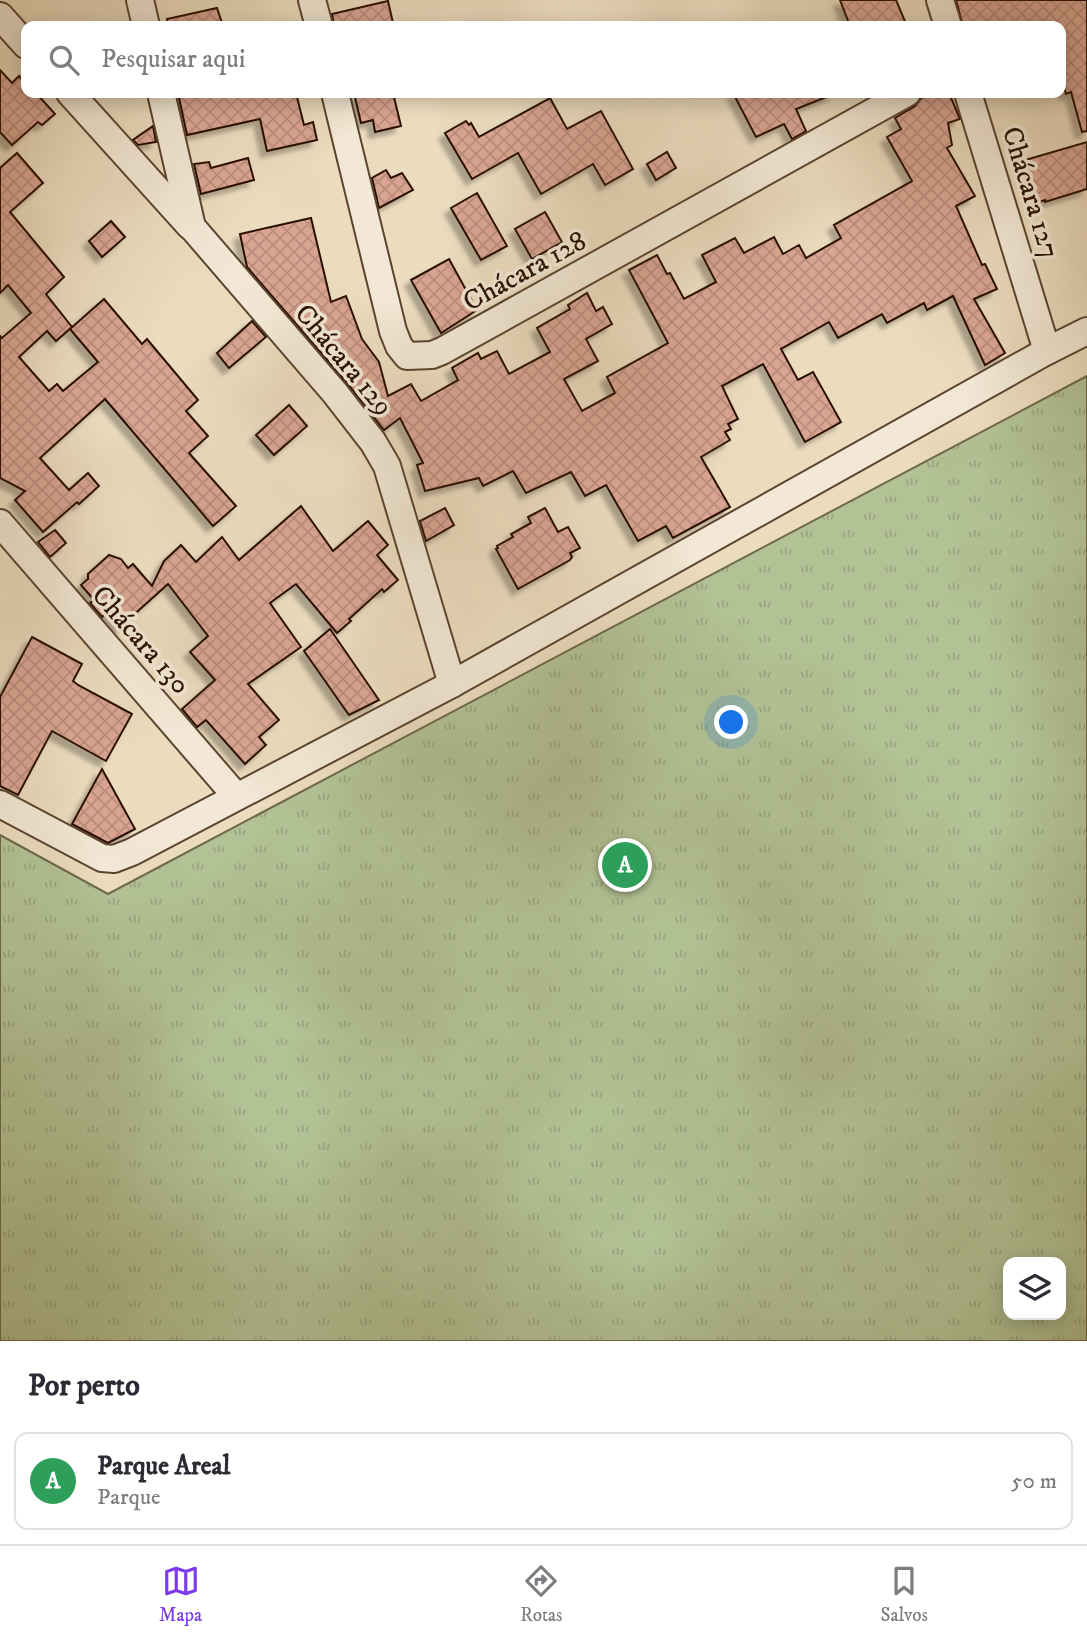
<!DOCTYPE html>
<html lang="pt">
<head>
<meta charset="utf-8">
<style>
  :root { --surface:#fff; --page:#f2f2f3; --text:#2b2b33; --muted:#7c7c81; --line:#e1e1e2; --accent:#7c3aed }
  body { margin:0; font-family:"IM FELL DW Pica",serif; background:var(--page); color:var(--text) }
  .controls { position:absolute; right:21px; bottom:21px; display:grid; overflow:hidden; border-radius:14px; box-shadow:0 4px 18px #0003 }
  .controls button { width:63px; height:63px; display:grid; place-items:center; padding:0; border:0; border-bottom:2px solid var(--line); background:var(--surface); color:var(--text); font:35px sans-serif }
  .you { position:absolute; left:732px; top:723px; width:24px; height:24px; margin:-18px; border:5px solid #fff; border-radius:50%; background:#1a73e8; box-shadow:0 0 0 10px #1a73e833 }
  .badge { display:grid; place-items:center; width:46px; height:46px; border-radius:50%; background:var(--accent); color:#fff; font-size:23px; font-weight:700 }
  .pin { position:absolute; translate:-50% -50%; border:4px solid #fff; box-shadow:0 2px 7px #0006 }
  .list { margin:0; padding:0; list-style:none }
  h2 { display:flex; justify-content:space-between; align-items:center; height:91px; margin:0; padding:0 28px; font-size:30px }
  h2 small { font-size:23px; font-weight:400; color:var(--muted) }
  .list li { display:grid; grid-template-columns:46px 1fr auto; gap:21px; align-items:center; box-sizing:border-box; height:98px; margin:0 14px 14px; padding:0 14px; border:2px solid var(--line); border-radius:14px }
  .list b { display:block; font-size:26px; white-space:nowrap }
  .list p { margin:0; font-size:23px; white-space:nowrap; color:var(--muted) }
  .list em { font-size:23px; font-style:normal; color:var(--muted) }
  .icon { flex:none; width:38px; height:38px; fill:none; stroke:currentColor; stroke-width:2; stroke-linecap:round; stroke-linejoin:round }
  .map { position:relative; flex:none; width:1087px; height:1341px; overflow:hidden }
  .search { position:absolute; background:var(--surface); box-shadow:0 4px 18px #0003; left:21px; right:21px; top:21px; height:77px; display:flex; align-items:center; gap:18px; box-sizing:border-box; padding:0 24px; border-radius:14px; color:var(--muted); font-size:26px }
  .sheet { height:203px; background:var(--surface) }
  nav { display:flex; justify-content:space-around; align-items:center; box-sizing:border-box; height:98px; border-top:2px solid var(--line); background:var(--surface); font-size:19px; color:var(--muted) }
  nav a { display:grid; justify-items:center; gap:4px }
  nav .on { color:var(--accent) }
  .map>svg:first-child { display:block }
  .park { fill:url(#park-tufts); stroke:#6e6a4b; stroke-width:2; fill-rule:evenodd }
  .building { fill:url(#building-cross-hatch); stroke:#2a1101; stroke-width:2; filter:url(#shadow) }
  .lines { fill:none; stroke-linecap:round; stroke-linejoin:round }
  .minor-casing { stroke:#5a4430; stroke-width:30 }
  .minor { stroke:#f2e8d5; stroke-width:26 }
  .labels { text-anchor:middle; stroke-width:7; stroke-linejoin:round; paint-order:stroke }
  .street-label { font-size:28px; fill:#2a1101; stroke:#f2e8d5 }
</style>
</head>
<body>
<div class="map">
<svg width="1087" height="1341" viewBox="0 0 1087 1341">
  <defs>
    <pattern id="park-tufts" width="24" height="20" patternUnits="userSpaceOnUse" patternTransform="scale(1.75)"><rect width="24" height="20" fill="#b2c295"/><path d="M3 7l-1-3M5 7V3M7 7l1-3M15 17l-1-3M17 17v-4M19 17l1-3" fill="none" stroke="#99a67f"/></pattern>
    <pattern id="building-cross-hatch" width="8" height="8" patternUnits="userSpaceOnUse" patternTransform="scale(1.75)"><rect width="8" height="8" fill="#d9a592"/><path d="M0 0l8 8M0 8l8-8" fill="none" stroke="#ba8d7c"/></pattern>
    <filter id="shadow"><feDropShadow dx="-6" dy="6" stdDeviation="2" flood-color="#0004"/></filter>
  </defs>
  <rect width="100%" height="100%" fill="#ebdcbe"/>
  <filter id="stains"><feTurbulence type="fractalNoise" baseFrequency=".00286" numOctaves="4"/><feColorMatrix values="0 0 0 0 .2 0 0 0 0 .09 0 0 0 0 .02 0 0 0 .5 -.17"/></filter>
  <radialGradient id="worn" r=".72"><stop offset=".6" stop-color="#630" stop-opacity="0"/><stop offset="1" stop-color="#630" stop-opacity=".3"/></radialGradient>
  <path class="park" d="M1087,376V1341H0V835L108,894ZM1008,1262H1061V1315H1008Z"/>
  <g class="building">
    <polygon points="840,0 896,0 907,26 850,26"/>
    <polygon points="956,0 1087,0 1087,131 1082,132 1071,92 1066,94 1061,76 1061,26 963,26"/>
    <polygon points="388,1 393,23 378,26 334,26 332,14"/>
    <polygon points="217,8 223,26 168,26 167,19"/>
    <polygon points="0,70 12,83 19,76 26,84 26,93 36,93 55,114 42,125 38,122 12,145 0,132"/>
    <polygon points="178,93 296,93 304,125 313,122 317,140 267,151 260,119 187,135"/>
    <polygon points="354,93 393,93 401,126 375,132 373,120 361,123"/>
    <polygon points="733,93 834,93 834,94 796,109 806,131 792,139 784,124 756,137"/>
    <polygon points="936,93 949,93 960,119 948,123 952,145 947,148 975,196 956,206 982,265 985,264 997,289 974,299 1005,353 985,365 953,296 927,310 924,303 887,323 882,314 838,338 829,322 781,349 798,380 813,372 841,422 805,442 763,364 722,386 738,419 728,424 731,429 725,432 730,440 701,457 730,507 673,538 666,526 638,541 606,485 585,496 571,472 526,493 513,471 483,486 479,478 425,491 417,465 423,463 400,418 384,430 347,383 247,267 240,234 311,218 331,302 346,296 362,339 379,362 388,396 411,384 421,401 458,380 452,368 478,353 481,359 497,351 509,374 550,352 537,328 570,309 568,305 587,293 596,311 603,307 612,324 586,339 598,361 564,379 582,411 615,393 607,377 668,343 629,270 657,255 667,274 670,273 684,299 716,282 702,255 735,238 744,253 774,237 783,254 799,245 806,258 841,238 834,225 912,181 887,137 901,129 895,118 915,106 921,98"/>
    <polygon points="550,98 567,129 601,111 633,169 605,185 593,164 541,194 518,153 472,179 445,133 466,121 469,125 471,123 479,137"/>
    <polygon points="153,126 156,142 138,145 133,140"/>
    <polygon points="1087,142 1087,189 1045,202 1045,200 1035,203 1022,161"/>
    <polygon points="667,152 676,168 656,180 647,164"/>
    <polygon points="17,153 43,183 10,212 64,277 46,294 72,327 56,341 47,331 19,357 49,391 57,384 63,391 98,362 70,329 104,299 142,344 147,339 198,400 186,411 208,436 189,453 236,506 213,526 105,399 40,458 69,490 88,473 99,486 79,504 77,502 43,532 15,500 25,491 0,478 0,336 2,338 31,313 8,285 0,293 0,168"/>
    <polygon points="248,158 254,180 201,194 194,164 209,162 211,168"/>
    <polygon points="386,170 391,178 402,173 413,190 379,208 372,178"/>
    <polygon points="477,193 507,246 481,260 451,208"/>
    <polygon points="545,212 562,242 532,259 515,229"/>
    <polygon points="111,221 125,237 102,257 89,241"/>
    <polygon points="449,259 477,310 441,333 411,280"/>
    <polygon points="252,321 266,337 229,368 217,353"/>
    <polygon points="289,405 307,426 274,455 256,435"/>
    <polygon points="301,506 333,551 368,521 388,545 377,555 398,580 384,592 382,589 349,619 351,621 337,633 296,584 270,603 301,647 248,684 279,720 259,737 266,745 245,764 206,720 197,727 182,709 215,680 190,652 208,636 168,584 119,628 106,613 102,617 90,603 94,600 81,585 88,579 88,574 109,555 121,559 128,568 133,564 152,586 164,561 181,545 196,562 222,537 239,560"/>
    <polygon points="445,508 454,525 426,541 420,521"/>
    <polygon points="545,508 558,532 568,527 580,548 570,553 572,557 570,560 518,589 496,549 498,548 497,546 513,537 511,534 531,523 528,517"/>
    <polygon points="55,530 66,543 50,557 38,542"/>
    <polygon points="330,629 379,700 349,715 304,651"/>
    <polygon points="32,637 82,664 73,681 78,685 132,714 106,761 52,731 18,795 0,786 0,697"/>
    <polygon points="102,769 135,829 108,843 72,824"/>
  </g>
  <g class="lines">
    <defs>
      <g id="minor">
        <polyline points="140,0 146,26"/>
        <polyline points="312,0 319,26"/>
        <polyline points="940,0 948,26"/>
        <polyline points="0,16 26,45"/>
        <polyline points="70,93 190,226"/>
        <polyline points="161,93 192,227 335,393 373,442 387,466 452,684"/>
        <polyline points="335,93 393,331 399,346 407,356 432,355 442,351 907,93"/>
        <polyline points="968,93 1047,351"/>
        <polyline points="0,523 236,796"/>
        <polyline points="0,804 102,858 114,859 132,852 452,684 1047,351 1087,331"/>
      </g>
    </defs>
    <use href="#minor" class="minor-casing"/>
    <use href="#minor" class="minor"/>
  </g>
  <g class="labels">
    <g class="street-label">
      <text transform="translate(1032 192) rotate(73)" y="10">Chácara 127</text>
      <text transform="translate(524 270) rotate(-29)" y="10">Chácara 128</text>
      <text transform="translate(345 359) rotate(50)" y="10">Chácara 129</text>
      <text transform="translate(142 639) rotate(49)" y="10">Chácara 130</text>
    </g>
  </g>
  <rect width="100%" height="100%" filter="url(#stains)"/>
  <rect width="100%" height="100%" fill="url(#worn)"/>
</svg>
<div class="controls">
<button><svg class="icon" aria-label="layers" viewBox="0 0 24 24"><path d="M12 4l9 5-9 5-9-5zM3 14l9 5 9-5"/></svg></button>
</div>
<div class="you"></div>
<div class="pin badge" style="left:625px;top:865px;background:#2e9e5b">A</div>
<div class="search"><svg class="icon" aria-label="search" viewBox="0 0 24 24"><circle cx="10" cy="10" r="6"/><path d="M15 15l6 6"/></svg>Pesquisar aqui</div>
</div>
<section class="sheet">
<h2>Por perto<small></small></h2>
<ul class="list">
<li><span class="badge" style="background:#2e9e5b">A</span><div><b>Parque Areal</b><p>Parque</p></div><em>50 m</em></li>
</ul>
</section>
<nav>
<a class="on"><svg class="icon" aria-label="map" viewBox="0 0 24 24"><path d="M3 6l6-2 6 2 6-2v14l-6 2-6-2-6 2zM9 4v14M15 6v14"/></svg>Mapa</a>
<a><svg class="icon" aria-label="directions" viewBox="0 0 24 24"><path d="M12 3l9 9-9 9-9-9zM9 14v-3h6M13 9l2 2-2 2"/></svg>Rotas</a>
<a><svg class="icon" aria-label="saved" viewBox="0 0 24 24"><path d="M7 4h10v16l-5-4-5 4z"/></svg>Salvos</a>
</nav>
</body>
</html>
